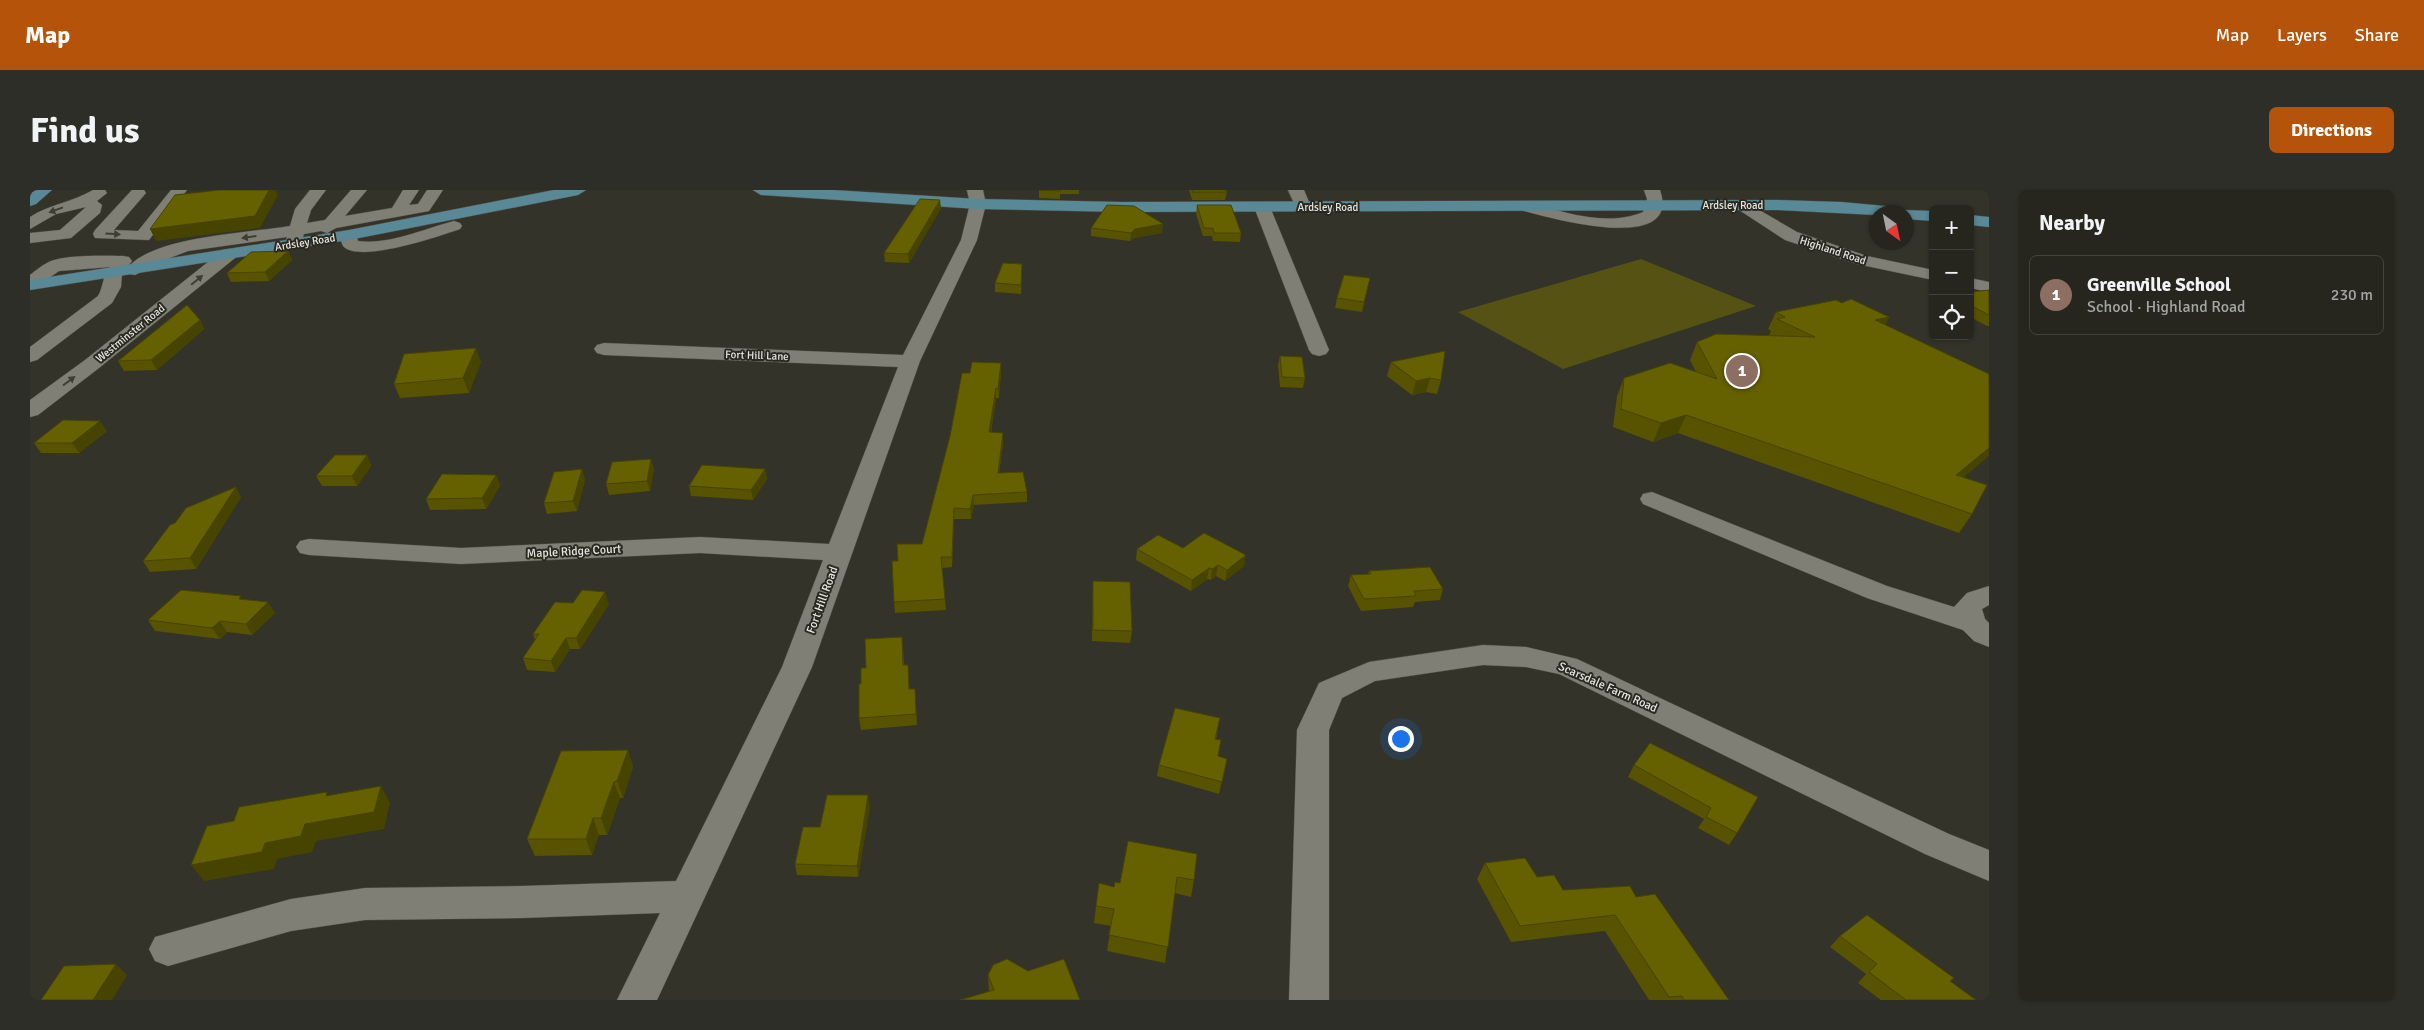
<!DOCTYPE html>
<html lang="en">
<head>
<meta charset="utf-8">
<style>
  :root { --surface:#26261f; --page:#2e2e28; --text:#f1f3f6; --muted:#a4a5a4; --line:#42433d; --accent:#b45309 }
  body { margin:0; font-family:Signika,sans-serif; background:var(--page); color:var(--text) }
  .controls { position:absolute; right:15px; top:15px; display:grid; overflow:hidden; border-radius:8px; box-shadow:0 1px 4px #0004 }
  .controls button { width:45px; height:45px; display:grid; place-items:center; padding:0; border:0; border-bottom:1px solid var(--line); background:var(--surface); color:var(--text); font:25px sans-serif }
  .compass { position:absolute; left:1839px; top:15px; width:45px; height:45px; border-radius:50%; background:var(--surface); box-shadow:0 1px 4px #0004; rotate:147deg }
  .you { position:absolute; left:1370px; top:548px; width:18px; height:18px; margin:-12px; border:4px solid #fff; border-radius:50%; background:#1a73e8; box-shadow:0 0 0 8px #1a73e833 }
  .badge { display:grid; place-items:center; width:32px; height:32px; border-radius:50%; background:var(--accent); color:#fff; font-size:16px; font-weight:700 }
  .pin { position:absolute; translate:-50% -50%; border:2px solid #fff; box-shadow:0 1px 5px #0006 }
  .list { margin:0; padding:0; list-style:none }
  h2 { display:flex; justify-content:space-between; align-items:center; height:65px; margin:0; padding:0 20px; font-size:21px }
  h2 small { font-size:16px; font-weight:400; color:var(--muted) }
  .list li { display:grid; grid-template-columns:32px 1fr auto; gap:15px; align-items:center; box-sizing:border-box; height:80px; margin:0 10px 10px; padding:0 10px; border:1px solid var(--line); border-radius:8px }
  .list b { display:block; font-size:19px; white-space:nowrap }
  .list p { margin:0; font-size:16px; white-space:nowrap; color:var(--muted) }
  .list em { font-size:16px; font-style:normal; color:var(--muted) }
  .icon { flex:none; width:28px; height:28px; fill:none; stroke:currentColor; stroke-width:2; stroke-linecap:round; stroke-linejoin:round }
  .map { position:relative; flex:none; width:1959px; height:810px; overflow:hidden; border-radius:8px }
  header { display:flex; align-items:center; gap:30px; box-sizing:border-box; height:70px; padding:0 25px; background:var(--accent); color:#fff }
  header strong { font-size:24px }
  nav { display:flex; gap:28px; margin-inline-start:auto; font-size:18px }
  .intro { display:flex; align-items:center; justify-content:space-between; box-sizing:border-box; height:120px; padding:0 30px }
  h1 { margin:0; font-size:35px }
  .button { padding:12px 22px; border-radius:8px; background:var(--accent); color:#fff; font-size:18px; font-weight:700 }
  main { display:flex; gap:30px; padding:0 30px }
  aside { flex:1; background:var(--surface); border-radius:8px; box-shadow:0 1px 4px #0004 }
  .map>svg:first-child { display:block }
  .green { fill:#555213 }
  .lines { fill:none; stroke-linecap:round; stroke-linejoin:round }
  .minor-casing { stroke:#4f4f48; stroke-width:1 }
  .major-casing { stroke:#4f4f48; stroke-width:1 }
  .minor { fill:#7f7f75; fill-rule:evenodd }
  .major { fill:#598897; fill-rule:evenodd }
  .wall { fill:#575300 }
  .shaded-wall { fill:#474400 }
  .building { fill:#656100; stroke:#474400 }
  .oneway { fill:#3e3e35 }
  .labels { text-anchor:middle; stroke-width:4; stroke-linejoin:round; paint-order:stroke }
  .far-street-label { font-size:11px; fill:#e6e6e0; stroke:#292920 }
  .street-label { font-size:12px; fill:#e6e6e0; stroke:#292920 }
</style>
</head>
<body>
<header>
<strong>Map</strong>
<nav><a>Map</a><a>Layers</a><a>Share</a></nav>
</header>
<div class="intro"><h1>Find us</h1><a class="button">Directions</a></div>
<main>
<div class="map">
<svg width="1959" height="810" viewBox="0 0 1959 810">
  <rect width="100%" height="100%" fill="#333329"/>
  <polygon class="green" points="1611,69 1726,116 1533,179 1428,122"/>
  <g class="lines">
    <defs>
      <g id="minor">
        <path d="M63,0H75L77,3L67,11L72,15L70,23L41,48L0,53V43L30,40L56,17L26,24L0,39V27C20,14 43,12 63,0Z"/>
        <polygon points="102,0 114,0 116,3 84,40 108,41 141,0 157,0 119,50 65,48 63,44 65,40"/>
        <path d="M280,0H296L281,20L277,33L295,30L321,0H337L315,26L362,18L373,0H389L379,15L388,14L397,0H413L399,21L306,38L297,43L291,41L274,44L269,58H257L255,54L257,47L158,61L132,71L105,85L99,84L96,80C119,46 221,43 260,36L265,19Z"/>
        <polygon points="937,0 953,0 956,14 947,50 890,171 782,477 627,810 587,810 630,723 492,728 335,730 261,741 138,776 125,771 119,759 125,747 261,709 335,698 492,696 646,691 752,477 793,370 670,363 431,374 279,365 270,363 266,357 270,351 279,349 431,358 670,347 799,354 868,177 574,165 567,163 564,159 567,155 574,153 873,165 931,50 940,14"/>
        <polygon points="1258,0 1274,0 1281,17 1279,20 1267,20"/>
        <path d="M1614,0H1630C1653,67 1513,26 1487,19L1485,16L1493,11C1531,21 1575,38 1613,22L1617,9Z"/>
        <polygon points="1712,10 1767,42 1837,66 1903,80 1903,90 1827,74 1755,50 1706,18 1704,15"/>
        <polygon points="1232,12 1240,17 1299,160 1296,164 1289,166 1282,164 1279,160 1224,17"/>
        <path d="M424,31L430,33L432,36L430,39C410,46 328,74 313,56C311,53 311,49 311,45L313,41H325L328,51C360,55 393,39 424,31Z"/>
        <polygon points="199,59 205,60 208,64 205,68 69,178 8,225 0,227 0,210 55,170 193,60"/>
        <path d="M93,66L99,67L102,71L92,84L91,97L82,113L7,170L0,172V157L68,106C74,96 72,86 80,77L29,81L6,97L0,98V85C5,81 11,76 17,73C33,64 74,66 93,66Z"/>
        <polygon points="1940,88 1959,92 1959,102 1940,98"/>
        <polygon points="1622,302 1857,396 1924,417 1937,403 1959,396 1959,415 1952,419 1955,429 1959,433 1959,457 1944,451 1933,440 1837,408 1613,314 1610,309 1613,304"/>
        <polygon points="1453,455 1496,457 1547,469 1919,644 1959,660 1959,691 1895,664 1529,484 1496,477 1453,475 1345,491 1312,508 1299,540 1299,810 1259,810 1267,540 1289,493 1339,472"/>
      </g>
      <g id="major">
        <polygon points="4,0 22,0 6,14 0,16 0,3"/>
        <polygon points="524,0 556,0 548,5 319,50 0,100 0,90 319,40"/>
        <polygon points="723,0 803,0 948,9 1092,12 1747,10 1811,12 1866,17 1873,20 1903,21 1903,31 1876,29 1876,22 1846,22 1846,25 1747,20 1092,22 948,19 731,5"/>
        <polygon points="1940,25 1959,27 1959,37 1940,35"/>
      </g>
    </defs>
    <use href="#minor" class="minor-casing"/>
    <use href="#major" class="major-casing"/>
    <use href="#minor" class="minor"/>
    <use href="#major" class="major"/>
  </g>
  <g class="wall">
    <polygon points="1009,0 1049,0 1049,4 1030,4 1030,9 1009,8"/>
    <polygon points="1159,0 1196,0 1197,2 1195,10 1162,10"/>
    <polygon points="1167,15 1211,43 1210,52 1183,51 1182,46 1173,46 1166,24"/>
    <polygon points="911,18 879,73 855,72 854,63"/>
    <polygon points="1061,38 1132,43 1104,48 1100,51 1061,46"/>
    <polygon points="258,61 262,70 239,91 201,92 197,83"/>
    <polygon points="992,83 991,104 965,102 965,93"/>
    <polygon points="1340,88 1332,122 1305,118 1307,108"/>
    <polygon points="1959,100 1959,136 1957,136 1940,127 1940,102"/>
    <polygon points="1812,113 1859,127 1855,135 1934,287 1942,324 1929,343 1648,243 1623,252 1583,237 1587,206 1594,188 1666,182 1660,170 1667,152 1739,145 1741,141 1738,139 1746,122"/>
    <polygon points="170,130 174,139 127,180 94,181 88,171"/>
    <polygon points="1250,166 1275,188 1273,198 1250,197 1248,175"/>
    <polygon points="451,172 439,203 370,208 364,194"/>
    <polygon points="1361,172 1411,190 1407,204 1396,202 1382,205 1357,186"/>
    <polygon points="971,182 969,208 966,208 961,243 973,253 969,283 997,302 997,312 944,315 941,329 924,329 922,377 912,378 916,420 865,423 864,412 868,371 892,354"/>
    <polygon points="77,241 49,263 11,263 4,253"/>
    <polygon points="337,265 341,276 327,296 292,296 286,286"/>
    <polygon points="552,279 555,290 547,321 517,324 514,313"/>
    <polygon points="624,279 620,301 579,305 576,294"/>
    <polygon points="735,279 737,289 723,310 661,306 659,296"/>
    <polygon points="466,285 470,296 456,319 400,320 396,309"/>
    <polygon points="211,307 166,379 120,382 113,371 145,333"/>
    <polygon points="1153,358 1214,376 1195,391 1186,386 1181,390 1177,389 1161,401 1106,370 1107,359"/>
    <polygon points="1339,381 1413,399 1410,410 1385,412 1383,417 1331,421 1318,396 1321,385 1338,384"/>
    <polygon points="1063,391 1102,441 1100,453 1062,451"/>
    <polygon points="213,410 245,423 222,445 197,442 190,449 125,441 118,430"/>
    <polygon points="579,414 550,459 540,459 525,482 497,480 493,468 505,450 503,444"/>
    <polygon points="873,458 874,475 879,499 885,499 887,535 831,540 829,528 836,478"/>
    <polygon points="1188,540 1186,549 1188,566 1197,569 1189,604 1127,586 1129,575"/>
    <polygon points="1620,553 1707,643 1699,655 1668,638 1674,629 1598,587 1604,575"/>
    <polygon points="598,560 603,577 593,608 590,608 577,645 569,645 562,665 505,666 497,649"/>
    <polygon points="840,617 828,687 767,685 765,674 790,637"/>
    <polygon points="1098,651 1164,690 1161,707 1145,703 1135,773 1077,761 1081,736 1064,733 1066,716 1084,697 1090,693"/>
    <polygon points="1455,673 1507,687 1533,700 1606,707 1699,810 1619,810 1575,741 1481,752 1447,689"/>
    <polygon points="1810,746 1920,791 1946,810 1851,810 1828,793 1836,784 1800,757"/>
    <polygon points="958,785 1050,810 959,801"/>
  </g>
  <g class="shaded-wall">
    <polygon points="239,0 245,0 248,5 230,38 126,51 120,39"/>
    <polygon points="910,10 911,18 879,73 878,64"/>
    <polygon points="1133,34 1132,43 1104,48 1100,51 1101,43 1105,39"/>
    <polygon points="258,61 262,70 239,91 235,82"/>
    <polygon points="1859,127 1850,144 1845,130"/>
    <polygon points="170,130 174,139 127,180 121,170"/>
    <polygon points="446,158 451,172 439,203 433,188"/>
    <polygon points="971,173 971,182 969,208 968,199"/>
    <polygon points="1400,188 1396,202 1382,205 1386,191"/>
    <polygon points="966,198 966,208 959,252 959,242"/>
    <polygon points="1656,225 1648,243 1623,252 1631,233"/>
    <polygon points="70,231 77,241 49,263 42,253"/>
    <polygon points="973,243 973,253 968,293 968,283"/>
    <polygon points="1959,258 1959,266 1914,304 1926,285"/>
    <polygon points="337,265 341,276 327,296 322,286"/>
    <polygon points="621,269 624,279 620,301 617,291"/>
    <polygon points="552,279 555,290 547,321 543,311"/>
    <polygon points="735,279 737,289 723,310 721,300"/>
    <polygon points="466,285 470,296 456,319 452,308"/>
    <polygon points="206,297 211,307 166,379 160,368"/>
    <polygon points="943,305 944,315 941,329 940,319"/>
    <polygon points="924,318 924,329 922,377 922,367"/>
    <polygon points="1216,365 1214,376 1195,391 1197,380"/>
    <polygon points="1188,375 1186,386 1181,390 1182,379"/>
    <polygon points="1179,378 1177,389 1161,401 1162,390"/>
    <polygon points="575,402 579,414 550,459 546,448"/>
    <polygon points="238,412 245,423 222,445 216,434"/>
    <polygon points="190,431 197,442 190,449 182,438"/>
    <polygon points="536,448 540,459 525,482 521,471"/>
    <polygon points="598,560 603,577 593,608 587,591"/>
    <polygon points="584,592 590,608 577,645 571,628"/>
    <polygon points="351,596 360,613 354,639 286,651 282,662 247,669 244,679 174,691 161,675 275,634"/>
    <polygon points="838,605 840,617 828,687 827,676"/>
    <polygon points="563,628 569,645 562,665 556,649"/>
    <polygon points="86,774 97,785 82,810 63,810"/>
  </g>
  <g class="building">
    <polygon points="189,0 239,0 225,26 120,39 145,5"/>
    <polygon points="1009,0 1030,0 1030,1"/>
    <polygon points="1162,0 1196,0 1197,2 1163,2"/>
    <polygon points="890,9 910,10 878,64 854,63"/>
    <polygon points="1077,15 1104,16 1133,34 1105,39 1101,43 1061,38"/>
    <polygon points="1167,15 1201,15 1211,43 1184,43 1183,38 1174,38"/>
    <polygon points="258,61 235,82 197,83 221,62"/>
    <polygon points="973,73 992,74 991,95 965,93"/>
    <polygon points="1314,85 1340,88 1334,112 1307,108"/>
    <polygon points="1959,100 1959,125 1940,115 1940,102"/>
    <polygon points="1821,109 1859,127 1845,130 1959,184 1959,258 1926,285 1957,295 1942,324 1656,225 1631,233 1591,219 1594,188 1640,173 1687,189 1667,152 1686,144 1785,147 1747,129 1755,127 1746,122 1806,110 1812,113"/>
    <polygon points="157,115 170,130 121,170 88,171"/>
    <polygon points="446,158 433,188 364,194 374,164"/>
    <polygon points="1415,161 1411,190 1400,188 1386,191 1361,172"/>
    <polygon points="1250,166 1272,167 1275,188 1252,187"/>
    <polygon points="942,172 971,173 968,199 966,198 959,242 973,243 968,283 993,282 997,302 943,305 940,319 924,318 922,367 911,367 915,409 864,412 862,371 868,371 867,354 892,354 920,246 932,183 940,183"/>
    <polygon points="33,230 70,231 42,253 4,253"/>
    <polygon points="305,265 337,265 322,286 286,286"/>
    <polygon points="621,269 617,291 576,294 582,272"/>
    <polygon points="672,275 735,279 721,300 659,296"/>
    <polygon points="552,279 543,311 514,313 524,282"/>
    <polygon points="412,284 466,285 452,308 396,309"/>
    <polygon points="206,297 160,368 113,371 140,335 145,333 156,318"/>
    <polygon points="1174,343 1216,365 1197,380 1188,375 1182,379 1179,378 1162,390 1107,359 1128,345 1153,358"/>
    <polygon points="1400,377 1413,399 1384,401 1386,406 1334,409 1321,385 1341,384 1339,381"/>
    <polygon points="1063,391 1100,392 1102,441 1063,440"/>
    <polygon points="151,400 211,406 209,409 238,412 216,434 190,431 182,438 118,430"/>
    <polygon points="552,400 575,402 546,448 536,448 521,471 493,468 509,444 503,444 525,412 543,413"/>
    <polygon points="872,447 873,475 878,475 879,499 885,499 886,524 829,528 829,494 831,494 831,478 836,478 835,449"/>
    <polygon points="1145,518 1190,528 1185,549 1191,550 1188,566 1197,569 1192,592 1129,575"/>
    <polygon points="1620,553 1728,607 1707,643 1676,627 1681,618 1604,575"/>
    <polygon points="598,560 587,591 584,592 571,628 563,628 556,649 497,649 531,561"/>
    <polygon points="351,596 344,622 275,634 271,646 235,653 232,662 161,675 177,636 204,631 209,617 297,602 296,606"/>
    <polygon points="797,605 838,605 827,676 765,674 773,637 790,637"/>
    <polygon points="1098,651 1167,664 1164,690 1147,687 1138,757 1079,745 1084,719 1066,716 1069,693 1084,697 1085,692 1090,693"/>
    <polygon points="1495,668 1507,687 1524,685 1533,700 1600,696 1606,707 1625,704 1699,810 1654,810 1652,806 1639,807 1585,725 1490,736 1455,673"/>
    <polygon points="1837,725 1924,788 1920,791 1946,810 1876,810 1839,782 1847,774 1810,746"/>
    <polygon points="977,769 998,781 1034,769 1050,810 930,810 964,800 958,785 963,775"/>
    <polygon points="86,774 63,810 11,810 34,776"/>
  </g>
  <defs><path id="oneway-solid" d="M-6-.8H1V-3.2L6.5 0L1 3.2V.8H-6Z" transform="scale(1.25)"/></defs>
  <g class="oneway">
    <use href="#oneway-solid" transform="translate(26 20) rotate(160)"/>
    <use href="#oneway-solid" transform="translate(83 44) rotate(3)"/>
    <use href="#oneway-solid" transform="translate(219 47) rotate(172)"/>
    <use href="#oneway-solid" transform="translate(167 90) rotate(-39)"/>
    <use href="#oneway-solid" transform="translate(39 191) rotate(-37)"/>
  </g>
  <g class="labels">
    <g class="far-street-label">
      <text x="1703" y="19">Ardsley Road</text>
      <text x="1298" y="21">Ardsley Road</text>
      <text transform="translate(275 52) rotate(-9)" y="4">Ardsley Road</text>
      <text transform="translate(1803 60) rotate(18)" y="4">Highland Road</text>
      <text transform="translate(100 143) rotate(-39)" y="4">Westminster Road</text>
      <text transform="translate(727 165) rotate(2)" y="4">Fort Hill Lane</text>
    </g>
    <g class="street-label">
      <text transform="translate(544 361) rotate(-3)" y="4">Maple Ridge Court</text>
      <text transform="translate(792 410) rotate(-70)" y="4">Fort Hill Road</text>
      <text transform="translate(1578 497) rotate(24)" y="4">Scarsdale Farm Road</text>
    </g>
  </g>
</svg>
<div class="controls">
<button>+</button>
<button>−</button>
<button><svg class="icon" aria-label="locate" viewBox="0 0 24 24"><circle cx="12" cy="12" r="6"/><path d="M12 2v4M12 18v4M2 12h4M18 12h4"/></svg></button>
</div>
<svg class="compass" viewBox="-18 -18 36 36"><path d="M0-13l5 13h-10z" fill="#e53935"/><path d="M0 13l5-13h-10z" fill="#a4a5a4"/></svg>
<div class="you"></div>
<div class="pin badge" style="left:1712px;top:181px;background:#8d6e63">1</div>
</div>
<aside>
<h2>Nearby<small></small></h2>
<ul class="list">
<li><span class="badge" style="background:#8d6e63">1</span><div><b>Greenville School</b><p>School · Highland Road</p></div><em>230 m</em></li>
</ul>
</aside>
</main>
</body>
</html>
